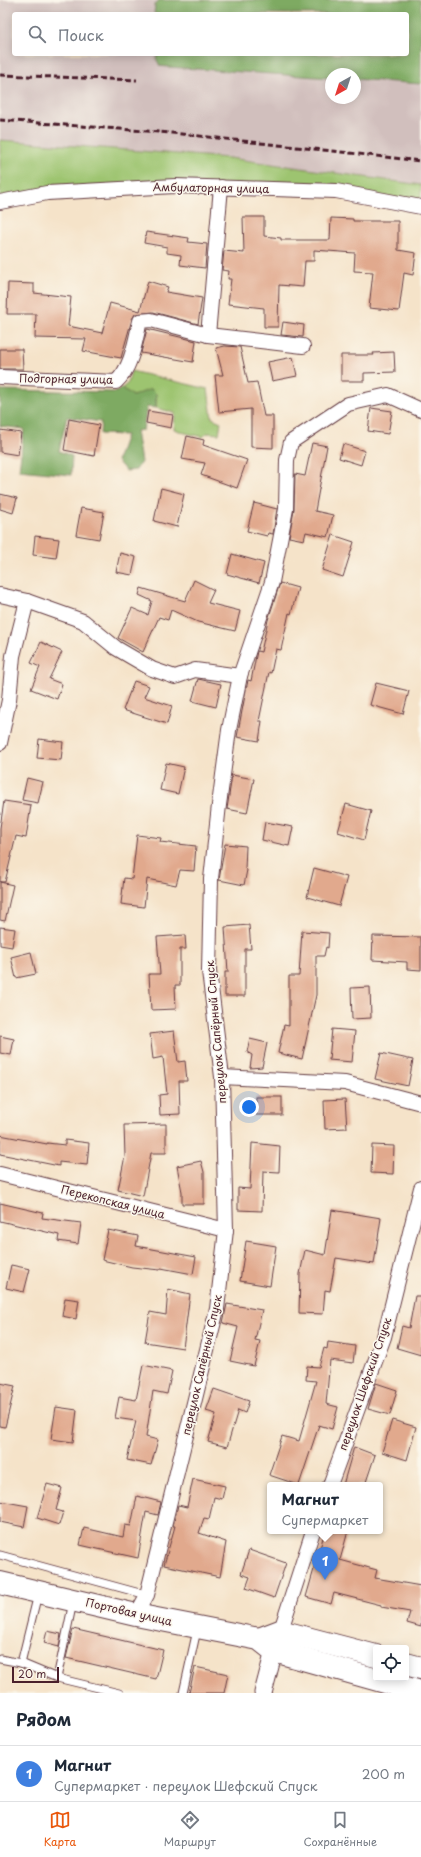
<!DOCTYPE html>
<html lang="ru">
<head>
<meta charset="utf-8">
<style>
  :root { --surface:#fff; --page:#f6f6f7; --text:#1f2937; --muted:#747a83; --line:#e0e1e3; --accent:#ea580c }
  body { margin:0; font-family:"Playpen Sans",sans-serif; background:var(--page); color:var(--text) }
  .controls { position:absolute; right:12px; bottom:12px; display:grid; overflow:hidden; border-radius:4px; box-shadow:0 2px 10px #0003 }
  .controls button { width:36px; height:36px; display:grid; place-items:center; padding:0; border:0; border-bottom:1px solid var(--line); background:var(--surface); color:var(--text); font:20px sans-serif }
  .compass { position:absolute; left:325px; top:68px; width:36px; height:36px; border-radius:50%; background:var(--surface); box-shadow:0 2px 10px #0003; rotate:219deg }
  .scale { position:absolute; left:12px; bottom:10px; width:47px; box-sizing:border-box; padding-left:4px; border:2px solid #4a1f2b; border-top:0; font-size:11px; line-height:14px; white-space:nowrap; color:#4a1f2b; -webkit-text-stroke:3px #fbf7ec; paint-order:stroke }
  .you { position:absolute; left:249px; top:1107px; width:14px; height:14px; margin:-10px; border:3px solid #fff; border-radius:50%; background:#1a73e8; box-shadow:0 0 0 6px #1a73e833 }
  .badge { display:grid; place-items:center; width:26px; height:26px; border-radius:50%; background:var(--accent); color:#fff; font-size:13px; font-weight:700 }
  .pin { position:absolute; translate:-50% -33px; filter:drop-shadow(0 1px 2px #0008) }
  .pin::after { content:''; position:absolute; top:21px; width:14px; height:12px; background:inherit; clip-path:polygon(0 0,100% 0,50% 100%) }
  .popup { position:absolute; left:267px; top:1482px; width:116px; height:52px; box-sizing:border-box; display:grid; place-content:center; border-radius:4px; background:var(--surface); filter:drop-shadow(0 1px 3px #0005); font-size:13px; white-space:nowrap; color:var(--muted) }
  .popup b { font-size:15px; color:var(--text) }
  .popup::after { content:''; position:absolute; left:50%; top:100%; margin-left:-8px; border:8px solid transparent; border-top-color:var(--surface) }
  .list { margin:0; padding:0; list-style:none }
  h2 { display:flex; justify-content:space-between; align-items:center; height:52px; margin:0; padding:0 16px; font-size:17px }
  h2 small { font-size:13px; font-weight:400; color:var(--muted) }
  .list li { display:grid; grid-template-columns:26px 1fr auto; gap:12px; align-items:center; box-sizing:border-box; height:56px; padding:0 16px; border-top:1px solid var(--line) }
  .list b { display:block; font-size:15px; white-space:nowrap }
  .list p { margin:0; font-size:13px; white-space:nowrap; color:var(--muted) }
  .list em { font-size:13px; font-style:normal; color:var(--muted) }
  .icon { flex:none; width:22px; height:22px; fill:none; stroke:currentColor; stroke-width:2; stroke-linecap:round; stroke-linejoin:round }
  .map { position:relative; flex:none; width:421px; height:1693px; overflow:hidden }
  .search { position:absolute; background:var(--surface); box-shadow:0 2px 10px #0003; left:12px; right:12px; top:12px; height:44px; display:flex; align-items:center; gap:10px; box-sizing:border-box; padding:0 14px; border-radius:4px; color:var(--muted); font-size:15px }
  .sheet { height:108px; background:var(--surface) }
  nav { display:flex; justify-content:space-around; align-items:center; box-sizing:border-box; height:56px; border-top:1px solid var(--line); background:var(--surface); font-size:11px; color:var(--muted) }
  nav a { display:grid; justify-items:center; gap:2px }
  nav .on { color:var(--accent) }
  .map>svg:first-child { display:block }
  .industrial { fill:#d1bfbd; fill-rule:evenodd }
  .green { fill:#9dc46f; stroke:#74724d }
  .forest { fill:#7eaa62; stroke:#646446 }
  .building { fill:#e1a98d }
  .lines { fill:none; stroke-linecap:round; stroke-linejoin:round }
  .service-casing { stroke:#643c43; stroke-width:9 }
  .minor-casing { stroke:#643c43; stroke-width:16 }
  .tertiary-casing { stroke:#643c43; stroke-width:19 }
  .primary-casing { stroke:#643c43; stroke-width:24 }
  .service { stroke:#fff; stroke-width:7 }
  .minor { stroke:#fff; stroke-width:14 }
  .tertiary { stroke:#fff; stroke-width:17 }
  .primary { stroke:#fff; stroke-width:22 }
  .rail { stroke:#4a1f2b; stroke-width:3; stroke-dasharray:6 3; stroke-linecap:butt }
  .labels { text-anchor:middle; stroke-width:3; stroke-linejoin:round; paint-order:stroke }
  .street-label { font-size:11px; fill:#4a1f2b; stroke:#fbf7ec }
</style>
</head>
<body>
<div class="map">
<svg width="421" height="1693" viewBox="0 0 421 1693">
  <rect width="100%" height="100%" fill="#fbf7ec"/>
  <filter id="ink" filterUnits="userSpaceOnUse"><feTurbulence type="fractalNoise" baseFrequency=".025" numOctaves="2"/><feDisplacementMap in="SourceGraphic" scale="8" xChannelSelector="R" yChannelSelector="G"/><feConvolveMatrix kernelMatrix="1 2 1 2 8 2 1 2 1" color-interpolation-filters="sRGB"/></filter>
  <filter id="wash" filterUnits="userSpaceOnUse"><feTurbulence type="fractalNoise" baseFrequency=".012" numOctaves="4" result="noise"/><feDisplacementMap in="SourceGraphic" scale="16" xChannelSelector="R" yChannelSelector="G"/><feGaussianBlur stdDeviation="0.9" result="paint"/><feColorMatrix in="noise" values="0 0 0 0 0 0 0 0 0 0 0 0 0 0 0 0 0 1.4 0 .05"/><feComposite in="paint" operator="in"/></filter>
  <g filter="url(#wash)">
    <rect width="100%" height="100%" fill="#f5e3c9"/>
    <path class="industrial" d="M0,0H421V185L229,158L0,140ZM14,14H407V54H14ZM331,74H355V98H331Z"/>
    <g class="green">
      <polygon points="0,140 229,158 421,185 421,207 336,191 221,187 0,202"/>
      <polygon points="131,371 208,389 212,418 221,422 219,434 207,433 203,437 185,433 174,429 175,413 156,408 156,394 133,396 122,388 128,383"/>
    </g>
    <g class="forest">
      <polygon points="159,0 421,0 421,84 355,79 355,74 331,74 331,78 168,67 160,66 156,58 159,54 407,54 407,14 154,14 155,5"/>
      <polygon points="122,388 133,396 151,389 156,394 156,408 147,407 143,430 136,431 141,462 136,470 126,471 117,461 126,435 100,434 101,422 67,417 59,451 72,456 71,475 19,470 24,429 0,426 0,390 116,392"/>
    </g>
    <g id="blocks">
      <g class="building">
        <polygon points="243,217 264,217 264,236 281,238 281,240 330,240 331,218 353,219 353,221 398,221 398,250 416,253 413,275 404,273 399,311 369,308 373,272 354,271 355,253 314,250 314,261 305,261 303,287 279,285 278,327 264,327 264,308 228,304 231,279 228,279 229,271 222,270 224,251 244,253"/>
        <polygon points="146,232 189,238 188,242 207,244 205,268 180,265 181,255 167,253 167,247 144,243"/>
        <polygon points="148,281 168,287 166,292 202,298 198,324 153,312 135,314 132,319 121,358 83,351 86,339 35,338 36,314 7,314 8,283 34,284 34,293 71,297 68,326 102,333 110,303 140,311"/>
        <polygon points="283,322 304,325 303,337 281,335"/>
        <polygon points="147,329 196,341 193,362 141,353"/>
        <polygon points="225,346 240,347 248,383 257,382 264,416 273,416 273,448 251,447 251,409 219,412 215,375 223,375 216,348"/>
        <polygon points="0,349 22,349 23,369 0,369"/>
        <polygon points="394,352 395,372 364,373 364,381 341,381 341,355 374,355 373,353"/>
        <polygon points="293,357 297,376 272,381 268,362"/>
        <polygon points="371,408 392,411 388,434 368,431"/>
        <polygon points="148,411 173,415 171,428 146,423"/>
        <polygon points="69,419 99,425 94,456 64,450"/>
        <polygon points="0,430 21,433 18,455 0,452"/>
        <polygon points="187,436 204,440 203,445 247,460 237,488 201,475 205,463 182,459"/>
        <polygon points="312,443 327,446 315,511 333,515 328,537 306,532 304,540 289,537 294,509 295,474 305,476"/>
        <polygon points="343,444 365,451 361,465 339,458"/>
        <polygon points="161,488 184,494 177,527 154,521"/>
        <polygon points="0,494 17,498 13,513 0,509"/>
        <polygon points="254,503 277,509 273,534 268,533 267,536 247,531"/>
        <polygon points="81,508 104,512 99,539 76,535"/>
        <polygon points="333,535 354,542 343,577 322,570"/>
        <polygon points="35,536 59,539 56,558 33,555"/>
        <polygon points="120,553 136,557 132,575 116,572"/>
        <polygon points="232,554 264,563 259,583 227,574"/>
        <polygon points="194,580 214,590 208,603 240,611 235,631 198,622 171,610 168,620 159,617 143,652 118,638 132,608 148,615 152,601 139,595 141,588 185,601"/>
        <polygon points="280,583 298,588 291,614 289,613 281,650 276,649 271,673 269,672 259,721 262,721 259,741 237,737 248,680 251,681 257,651 261,652 268,620"/>
        <polygon points="41,642 62,652 49,679 62,684 57,699 31,689 40,667 31,663"/>
        <polygon points="198,679 221,684 216,707 192,701"/>
        <polygon points="134,681 149,686 144,697 172,706 167,724 123,710"/>
        <polygon points="376,683 409,691 403,714 370,705"/>
        <polygon points="39,739 63,742 61,760 37,758"/>
        <polygon points="166,763 184,767 178,794 160,790"/>
        <polygon points="232,775 254,779 247,813 227,809"/>
        <polygon points="27,778 43,782 38,803 22,800"/>
        <polygon points="4,801 31,805 26,838 16,836 5,882 0,882 13,885 5,921 0,920 0,828"/>
        <polygon points="346,804 371,811 364,840 338,832"/>
        <polygon points="265,822 293,827 289,846 262,840"/>
        <polygon points="137,835 161,838 160,842 196,846 194,871 180,870 176,885 147,879 144,907 121,904 124,878 132,879"/>
        <polygon points="225,844 246,846 245,869 247,870 244,885 219,880"/>
        <polygon points="314,868 347,877 339,906 307,897"/>
        <polygon points="249,925 251,949 245,949 245,996 225,996 225,972 228,972 225,927"/>
        <polygon points="0,927 15,929 12,947 0,945"/>
        <polygon points="302,931 329,933 328,948 326,947 324,956 316,956 316,995 302,1059 278,1053 284,1025 289,1026 289,976 299,976"/>
        <polygon points="185,935 186,949 180,949 180,985 175,985 176,1009 151,1010 149,974 160,974 157,937"/>
        <polygon points="373,936 421,937 421,970 407,969 407,962 372,960"/>
        <polygon points="31,952 36,974 16,978 11,957"/>
        <polygon points="370,987 371,1018 352,1019 351,988"/>
        <polygon points="332,1029 355,1031 352,1062 329,1060"/>
        <polygon points="174,1031 178,1062 185,1061 187,1081 179,1081 180,1114 160,1115 159,1095 167,1094 163,1057 153,1059 150,1034"/>
        <polygon points="0,1036 14,1039 11,1055 0,1053"/>
        <polygon points="250,1039 267,1043 262,1067 250,1068 252,1055 247,1052"/>
        <polygon points="381,1053 413,1060 408,1086 375,1079"/>
        <rect x="256" y="1097" width="26" height="18"/>
        <polygon points="345,1099 347,1128 325,1129 324,1100"/>
        <polygon points="166,1124 166,1153 151,1153 143,1196 118,1190 125,1156 124,1125"/>
        <polygon points="0,1135 47,1144 47,1143 65,1145 65,1140 89,1143 87,1165 59,1162 59,1166 0,1154"/>
        <polygon points="252,1143 280,1146 279,1172 263,1171 262,1211 238,1210 238,1188 250,1189"/>
        <polygon points="372,1145 394,1146 393,1174 371,1173"/>
        <polygon points="201,1161 204,1172 204,1204 182,1204 182,1192 177,1166"/>
        <polygon points="0,1203 43,1213 42,1218 81,1223 78,1244 58,1241 59,1235 0,1221"/>
        <polygon points="332,1210 381,1218 374,1264 336,1258 330,1291 325,1290 323,1314 299,1313 300,1274 305,1250 325,1255"/>
        <polygon points="108,1230 138,1236 136,1246 196,1257 193,1274 161,1268 160,1270 132,1267 102,1260"/>
        <polygon points="246,1241 276,1246 270,1286 240,1281"/>
        <polygon points="11,1265 30,1269 24,1292 6,1288"/>
        <polygon points="168,1289 190,1294 183,1348 145,1342 150,1312 166,1315"/>
        <polygon points="415,1296 421,1296 421,1355 397,1348 402,1326 409,1328"/>
        <polygon points="65,1298 79,1300 76,1319 62,1316"/>
        <polygon points="227,1304 262,1310 255,1340 260,1341 254,1366 230,1361 238,1327 223,1323"/>
        <polygon points="328,1342 355,1346 353,1363 330,1360 326,1404 338,1407 332,1429 319,1425 299,1485 269,1475 282,1436 299,1441 316,1381 306,1380 307,1366 319,1367 324,1348 327,1349"/>
        <polygon points="143,1365 172,1371 167,1394 153,1391 146,1437 158,1440 151,1465 127,1460 136,1421 115,1418 119,1397 136,1400"/>
        <polygon points="0,1383 15,1386 5,1427 0,1426"/>
        <polygon points="376,1383 397,1390 390,1415 368,1409"/>
        <polygon points="214,1389 249,1401 245,1413 238,1410 227,1447 208,1442 216,1414 206,1411"/>
        <polygon points="56,1407 77,1410 73,1442 51,1439"/>
        <polygon points="392,1420 416,1427 407,1460 382,1452"/>
        <polygon points="354,1447 375,1455 365,1485 343,1485"/>
        <polygon points="193,1479 225,1486 222,1499 214,1497 209,1519 204,1518 199,1533 226,1542 220,1577 164,1565 175,1526 173,1526 178,1505 187,1507"/>
        <polygon points="47,1484 62,1488 56,1510 63,1512 59,1525 37,1518"/>
        <polygon points="137,1496 161,1502 158,1515 146,1512 138,1558 80,1545 84,1528 123,1537 125,1525 131,1526"/>
        <polygon points="0,1501 28,1506 24,1527 0,1522"/>
        <polygon points="325,1531 348,1531 340,1560 377,1570 375,1578 421,1586 421,1627 407,1623 410,1612 381,1607 381,1605 334,1593 331,1604 306,1597"/>
        <polygon points="249,1550 286,1563 274,1598 246,1588 250,1577 241,1574"/>
        <polygon points="73,1629 163,1650 156,1679 66,1658"/>
        <polygon points="47,1631 61,1634 59,1647 44,1643"/>
        <polygon points="195,1667 228,1674 224,1693 189,1693"/>
      </g>
    </g>
  </g>
  <g filter="url(#ink)">
    <use href="#blocks" fill-opacity="0" stroke="#643c43" stroke-width="1"/>
    <g class="lines">
      <defs>
        <g id="service">
          <polyline points="0,1555 147,1595"/>
          <polyline points="0,1659 21,1663 57,1678 119,1693"/>
          <polyline points="21,1663 38,1594"/>
          <polyline points="57,1678 73,1602"/>
          <polyline points="183,1693 197,1630"/>
        </g>
        <g id="minor">
          <polyline points="0,202 47,193 175,186 336,191 421,207"/>
          <polyline points="208,335 221,187"/>
          <path d="M0,377L116,382C132,367 135,342 140,321L151,320L208,335L303,346"/>
          <polyline points="0,595 27,601 83,621 116,648 152,669 175,677 195,670 240,676"/>
          <polyline points="0,743 9,700 13,656 27,601"/>
          <polyline points="222,1077 345,1083 421,1103"/>
          <polyline points="0,1174 226,1230"/>
          <polyline points="330,1485 384,1337 421,1188"/>
          <polyline points="136,1615 147,1595 217,1309 226,1230 222,1077 209,971 211,879 219,805 229,730 240,676 272,582 286,509 287,460 291,442 348,404 388,395 421,410"/>
          <polyline points="278,1639 313,1531"/>
        </g>
        <polyline id="tertiary" points="263,1693 274,1651"/>
        <g id="primary">
          <polyline points="0,1583 136,1615 259,1639 274,1651 421,1692"/>
          <polyline points="259,1639 280,1631 376,1656"/>
          <polyline points="406,1664 421,1668"/>
        </g>
      </defs>
      <use href="#service" class="service-casing"/>
      <use href="#minor" class="minor-casing"/>
      <use href="#tertiary" class="tertiary-casing"/>
      <use href="#primary" class="primary-casing"/>
      <use href="#service" class="service"/>
      <use href="#minor" class="minor"/>
      <use href="#tertiary" class="tertiary"/>
      <use href="#primary" class="primary"/>
      <g class="rail">
        <polyline points="0,75 137,80"/>
        <polyline points="0,120 172,133 421,161"/>
      </g>
    </g>
  </g>
  <g class="labels">
    <g class="street-label">
      <text transform="translate(211 188) rotate(1)" y="4">Амбулаторная улица</text>
      <text transform="translate(66 379) rotate(1)" y="4">Подгорная улица</text>
      <text transform="translate(216 1032) rotate(-95)" y="4">переулок Сапёрный Спуск</text>
      <text transform="translate(113 1202) rotate(14)" y="4">Перекопская улица</text>
      <text transform="translate(202 1365) rotate(-77)" y="4">переулок Сапёрный Спуск</text>
      <text transform="translate(365 1384) rotate(-71)" y="4">переулок Шефский Спуск</text>
      <text transform="translate(129 1612) rotate(13)" y="4">Портовая улица</text>
    </g>
  </g>
</svg>
<div class="controls">
<button><svg class="icon" aria-label="locate" viewBox="0 0 24 24"><circle cx="12" cy="12" r="6"/><path d="M12 2v4M12 18v4M2 12h4M18 12h4"/></svg></button>
</div>
<svg class="compass" viewBox="-18 -18 36 36"><path d="M0-13l5 13h-10z" fill="#e53935"/><path d="M0 13l5-13h-10z" fill="#747a83"/></svg>
<div class="scale">20 m</div>
<div class="you"></div>
<div class="pin badge" style="left:325px;top:1580px;background:#3f7fe0">1</div>
<div class="popup"><b>Магнит</b>Супермаркет</div>
<div class="search"><svg class="icon" aria-label="search" viewBox="0 0 24 24"><circle cx="10" cy="10" r="6"/><path d="M15 15l6 6"/></svg>Поиск</div>
</div>
<section class="sheet">
<h2>Рядом<small></small></h2>
<ul class="list">
<li><span class="badge" style="background:#3f7fe0">1</span><div><b>Магнит</b><p>Супермаркет · переулок Шефский Спуск</p></div><em>200 m</em></li>
</ul>
</section>
<nav>
<a class="on"><svg class="icon" aria-label="map" viewBox="0 0 24 24"><path d="M3 6l6-2 6 2 6-2v14l-6 2-6-2-6 2zM9 4v14M15 6v14"/></svg>Карта</a>
<a><svg class="icon" aria-label="directions" viewBox="0 0 24 24"><path d="M12 3l9 9-9 9-9-9zM9 14v-3h6M13 9l2 2-2 2"/></svg>Маршрут</a>
<a><svg class="icon" aria-label="saved" viewBox="0 0 24 24"><path d="M7 4h10v16l-5-4-5 4z"/></svg>Сохранённые</a>
</nav>
</body>
</html>
